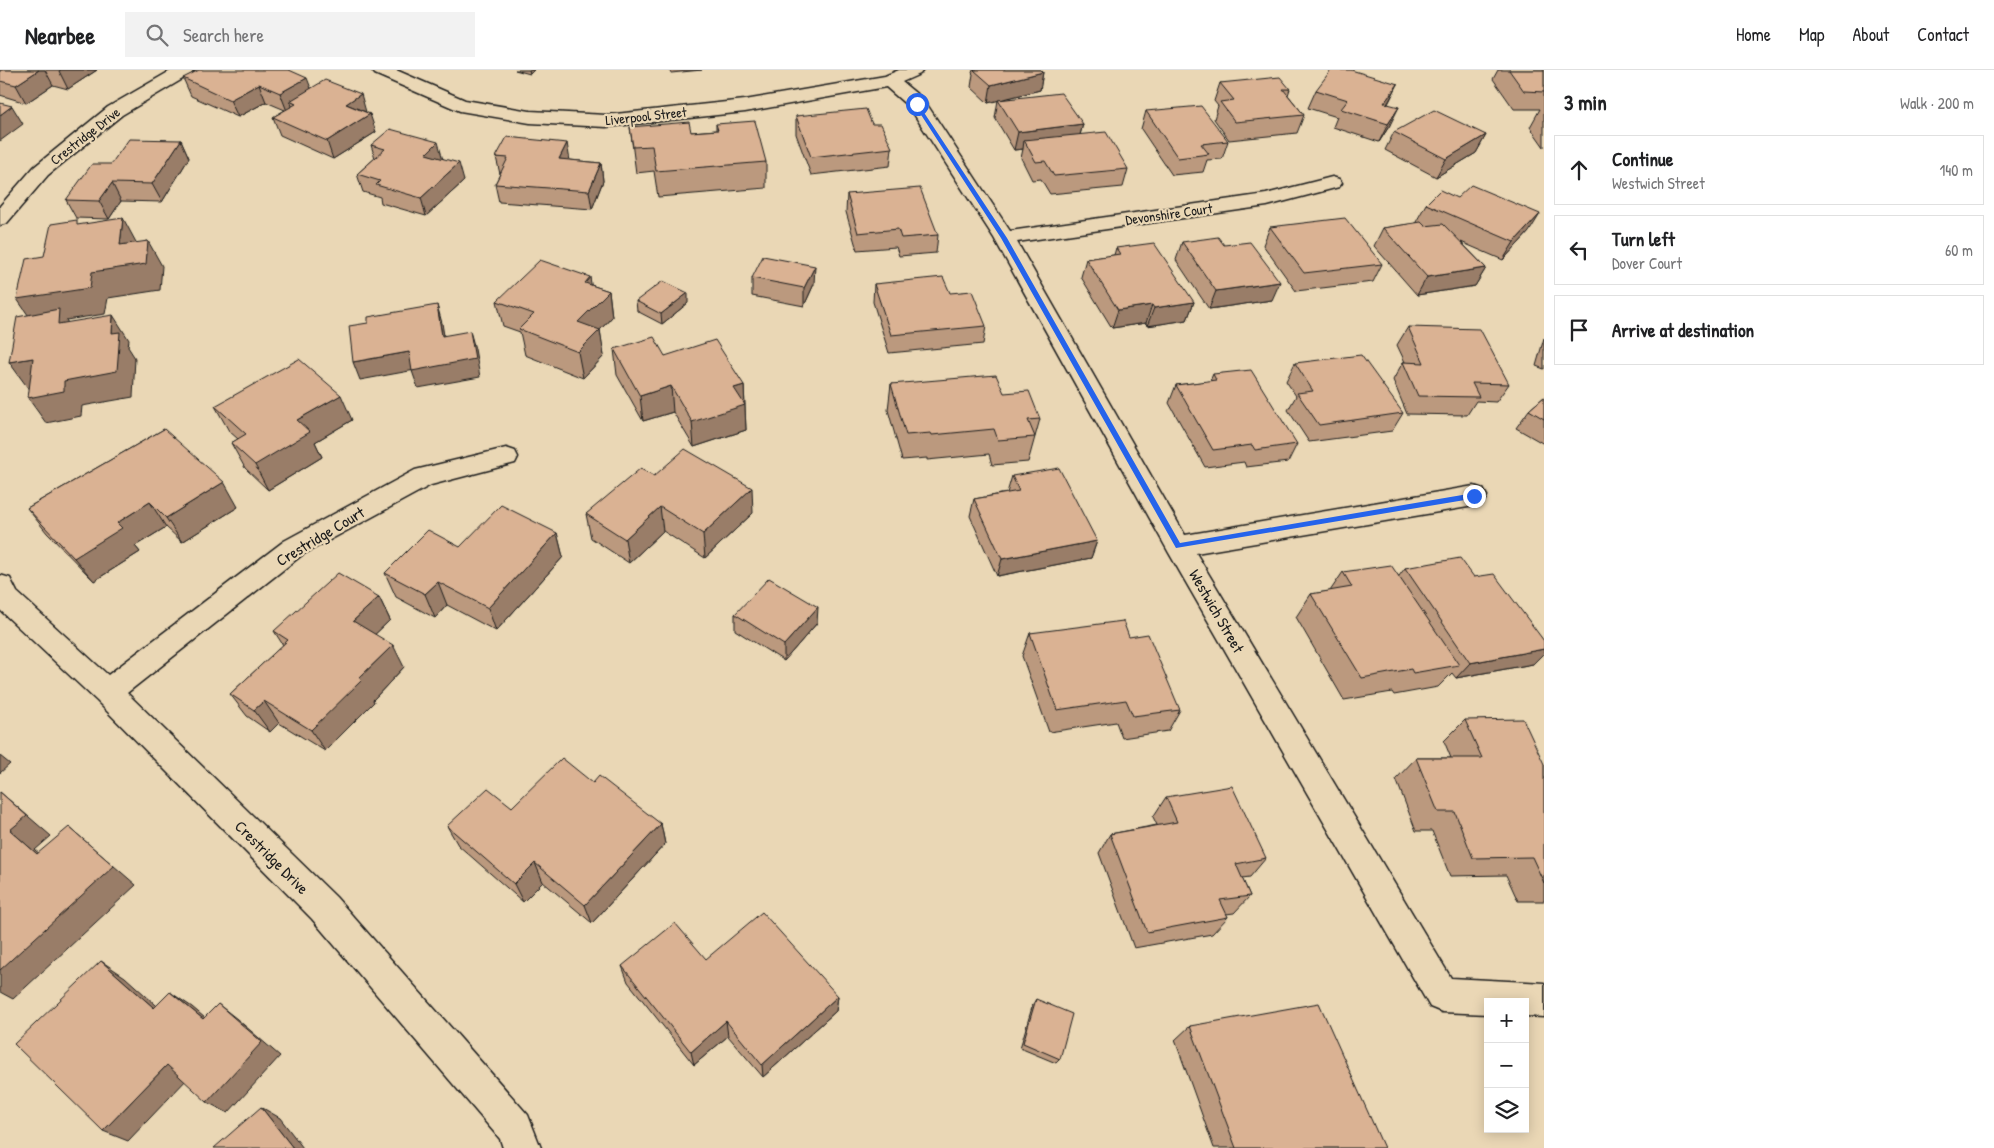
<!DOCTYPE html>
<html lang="en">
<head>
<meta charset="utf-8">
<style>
  :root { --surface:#fff; --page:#f2f2f2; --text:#202124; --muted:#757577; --line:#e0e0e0 }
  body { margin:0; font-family:"Patrick Hand",sans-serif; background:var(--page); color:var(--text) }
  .controls { position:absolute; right:15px; bottom:15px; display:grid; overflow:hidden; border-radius:0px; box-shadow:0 2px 12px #0003 }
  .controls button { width:45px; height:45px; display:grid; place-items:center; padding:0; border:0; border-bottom:1px solid var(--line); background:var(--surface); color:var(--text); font:25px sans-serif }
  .stop { position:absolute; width:15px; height:15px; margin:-11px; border:4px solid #2563eb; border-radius:50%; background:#fff }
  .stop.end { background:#2563eb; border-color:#fff; box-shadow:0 1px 5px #0008 }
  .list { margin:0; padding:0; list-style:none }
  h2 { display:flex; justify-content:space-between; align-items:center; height:65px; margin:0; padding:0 20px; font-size:21px }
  h2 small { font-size:16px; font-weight:400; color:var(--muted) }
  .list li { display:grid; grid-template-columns:32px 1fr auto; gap:15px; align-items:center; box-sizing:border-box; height:70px; margin:0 10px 10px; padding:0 10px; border:1px solid var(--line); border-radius:0px }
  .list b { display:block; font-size:19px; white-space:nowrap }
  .list p { margin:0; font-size:16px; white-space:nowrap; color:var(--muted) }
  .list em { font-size:16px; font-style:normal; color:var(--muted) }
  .icon { flex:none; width:28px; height:28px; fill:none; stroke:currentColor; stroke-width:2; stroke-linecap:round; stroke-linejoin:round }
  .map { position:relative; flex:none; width:1544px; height:1078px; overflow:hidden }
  header { display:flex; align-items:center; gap:30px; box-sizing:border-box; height:70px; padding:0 25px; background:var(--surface); border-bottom:1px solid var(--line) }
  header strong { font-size:24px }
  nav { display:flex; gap:28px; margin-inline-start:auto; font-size:18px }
  .search { width:350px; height:45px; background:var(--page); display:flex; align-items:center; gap:12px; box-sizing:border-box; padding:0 18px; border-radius:0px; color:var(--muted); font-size:19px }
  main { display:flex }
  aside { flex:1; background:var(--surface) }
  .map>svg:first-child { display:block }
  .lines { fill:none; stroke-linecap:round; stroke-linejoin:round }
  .minor-casing { stroke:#1c1c1c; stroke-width:3 }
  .minor { fill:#ead7b5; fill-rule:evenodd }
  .wall { fill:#bb997e; stroke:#1c1c1c }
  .shaded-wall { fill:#997d67; stroke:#1c1c1c }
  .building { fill:#dab293; stroke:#1c1c1c }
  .route { fill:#2563eb }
  .labels { text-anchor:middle; stroke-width:4.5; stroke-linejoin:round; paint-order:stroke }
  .far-street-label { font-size:14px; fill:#1c1c1c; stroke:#ead7b5 }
  .street-label { font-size:16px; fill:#1c1c1c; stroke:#ead7b5 }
</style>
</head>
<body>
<header>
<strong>Nearbee</strong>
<div class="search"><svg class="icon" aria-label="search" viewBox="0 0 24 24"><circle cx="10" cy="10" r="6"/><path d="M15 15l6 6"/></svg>Search here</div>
<nav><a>Home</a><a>Map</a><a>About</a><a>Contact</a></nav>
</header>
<main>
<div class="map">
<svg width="1544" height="1078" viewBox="0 0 1544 1078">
  <rect width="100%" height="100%" fill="#ead7b5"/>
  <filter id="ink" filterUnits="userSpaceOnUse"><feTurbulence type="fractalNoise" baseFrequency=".02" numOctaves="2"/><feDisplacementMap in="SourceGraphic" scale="10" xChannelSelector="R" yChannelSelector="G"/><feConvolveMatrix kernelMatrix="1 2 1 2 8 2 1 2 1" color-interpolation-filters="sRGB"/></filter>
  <g filter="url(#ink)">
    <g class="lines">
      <defs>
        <g id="minor">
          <polygon points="172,0 194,0 191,4 122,45 48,105 7,153 0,155 0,136 34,97 108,37"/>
          <polygon points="372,0 396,0 465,30 530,41 606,45 745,30 885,6 899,0 923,0 920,4 902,12 924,30 1010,161 1266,124 1332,107 1339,109 1342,113 1339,117 1267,136 1017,172 1185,465 1474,416 1483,419 1487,426 1483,433 1474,436 1196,483 1451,908 1544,913 1544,947 1525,946 1525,932 1488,932 1488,944 1442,942 1430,937 1169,483 994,168 910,38 886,17 745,42 606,57 530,53 460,41 375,4"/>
          <polygon points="506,378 515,381 518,387 515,393 431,415 302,485 127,623 336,827 528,1045 541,1078 503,1078 500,1069 312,849 97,631 0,540 0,505 10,508 17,522 108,605 284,471 415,400"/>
        </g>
      </defs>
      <use href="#minor" class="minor-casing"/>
      <use href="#minor" class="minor"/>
    </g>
    <g class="wall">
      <polygon points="0,0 97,0 68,19 53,15 26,33 0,25"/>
      <polygon points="515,0 534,0 530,4"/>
      <polygon points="670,0 702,0 671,3"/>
      <polygon points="973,0 1041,0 1043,2 1040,20 999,30 1083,54 1080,65 1128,99 1123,117 1050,124 1041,109 1032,110 1021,88 1023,79 1014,80 995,48 998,30 988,33 971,17 973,4 972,3"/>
      <polygon points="1498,0 1544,0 1544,77 1530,57 1540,39 1514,39 1493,9"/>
      <polygon points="183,8 311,18 366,42 376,62 333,89 280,65 273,47 285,40 266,32 238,47 191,26"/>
      <polygon points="1220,13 1290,19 1288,25 1304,45 1297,63 1229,70 1214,49 1218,36 1214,31"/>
      <polygon points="1398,14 1388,34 1390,55 1379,72 1333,57 1337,47 1308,38 1316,20"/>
      <polygon points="1146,41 1228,71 1222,89 1207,90 1203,102 1172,105 1141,59"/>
      <polygon points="796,46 872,54 892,78 890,96 811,105 796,64"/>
      <polygon points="716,54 766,92 766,118 658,127 654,101 636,103 630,57 691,62 716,60"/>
      <polygon points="1394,62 1486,65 1476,83 1436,107 1385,80"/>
      <polygon points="181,70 189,88 162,132 121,131 109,149 76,148 66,130 111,94"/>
      <polygon points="371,75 443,88 464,111 426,146 381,133 380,127 363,122 357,104 375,88"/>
      <polygon points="496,87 570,90 601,93 603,111 592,139 499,132 495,114 500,104"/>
      <polygon points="847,124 938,165 936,183 899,186 896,177 857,180 846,142"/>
      <polygon points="1426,134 1529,162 1503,190 1461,172 1486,198 1475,216 1417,225 1374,176 1383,158 1417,153 1416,152"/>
      <polygon points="1270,157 1382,194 1373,212 1296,221 1263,175"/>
      <polygon points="1182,172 1272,230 1209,239 1176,190"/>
      <polygon points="1116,178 1194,232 1187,250 1147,256 1146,253 1112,258 1081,207 1086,189 1114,185"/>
      <polygon points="752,208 814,214 804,236 752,226"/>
      <polygon points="874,214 950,223 986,256 983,274 889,283 873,232"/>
      <polygon points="591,215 609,221 612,247 600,260 604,286 583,308 525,285 520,262 503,256 497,231"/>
      <polygon points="636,231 688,233 662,254 637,241"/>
      <polygon points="1408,257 1509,314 1496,332 1476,331 1467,345 1407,344 1393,310 1403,292 1405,292 1397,275"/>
      <polygon points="1544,268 1544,299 1536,296"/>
      <polygon points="614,279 665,286 744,315 746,360 694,377 673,342 643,351 617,305"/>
      <polygon points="1295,293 1403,343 1392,361 1309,372 1288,340 1296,326 1286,311"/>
      <polygon points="1213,304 1297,374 1288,392 1246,397 1244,392 1205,397 1169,333 1176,315 1210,311"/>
      <polygon points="891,314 1004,323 1040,349 1028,392 992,395 989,384 927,390 927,388 902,390 888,340"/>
      <polygon points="1544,327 1544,374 1516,358 1529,340"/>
      <polygon points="215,336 352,350 315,372 322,387 268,420 245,398 231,373 238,369 229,361"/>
      <polygon points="164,359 238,437 182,472 166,457 135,476 140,482 94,511 47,463 27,438"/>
      <polygon points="654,406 753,443 705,488 663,461 629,493 591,468 586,444"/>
      <polygon points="1012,406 1097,471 1091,488 997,506 970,446 974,429 1007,423"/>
      <polygon points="557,463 563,487 496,561 447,535 435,548 396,527 385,503 460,477"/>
      <polygon points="1405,498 1474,507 1544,571 1544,583 1533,594 1456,608 1452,603 1438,617 1394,625 1392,622 1344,630 1296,547 1311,524 1330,521 1343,502 1399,506"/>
      <polygon points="379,527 390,550 375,564 404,597 373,630 374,632 325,681 279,653 270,662 247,646 230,624 283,575 274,561"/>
      <polygon points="735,544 817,553 784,591 735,560"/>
      <polygon points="1030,563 1129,567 1180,640 1168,661 1122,668 1116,652 1049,662 1022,586"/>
      <polygon points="1465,650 1544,694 1544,831 1518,831 1506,805 1450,806 1432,761 1416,761 1396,709 1416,688 1451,688 1444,671"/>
      <polygon points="593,713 661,754 665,774 592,853 543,812 523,832 458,775 447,756"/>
      <polygon points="1166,727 1266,788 1250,807 1242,808 1250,826 1234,843 1226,844 1228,847 1212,864 1134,878 1099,783 1110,764 1157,755 1153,747"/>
      <polygon points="706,889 838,926 836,941 763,1007 728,966 694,995 628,912 622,896"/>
      <polygon points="1036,929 1060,989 1056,993 1020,978 1033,934"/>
      <polygon points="1190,956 1384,1078 1214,1078 1175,970"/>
    </g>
    <g class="shaded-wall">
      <polygon points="39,0 45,0 53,15 26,33 16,15"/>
      <polygon points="61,0 97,0 68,19 59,1"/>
      <polygon points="529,0 534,0 530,4"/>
      <polygon points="1043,2 1040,20 988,33 991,15"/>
      <polygon points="307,8 314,26 296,34 290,31 293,38 287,41 280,23"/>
      <polygon points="259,14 266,32 238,47 230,30"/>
      <polygon points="1398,14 1389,31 1376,51 1384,33"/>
      <polygon points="361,24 366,42 346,34"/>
      <polygon points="12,36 23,54 0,71 0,45"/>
      <polygon points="1399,37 1390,55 1379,72 1388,54"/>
      <polygon points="370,44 376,62 333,89 327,71"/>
      <polygon points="1083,54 1078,72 1024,70 1023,79 1014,80 1018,62"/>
      <polygon points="1486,65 1476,83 1436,107 1446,89"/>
      <polygon points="181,70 189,88 162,132 152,114"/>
      <polygon points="438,72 443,90 426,84"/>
      <polygon points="567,73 570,91 559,89"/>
      <polygon points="459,93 464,111 426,146 421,128"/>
      <polygon points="601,93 603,111 592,139 589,121"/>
      <polygon points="112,113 121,131 109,149 99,131"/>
      <polygon points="1540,144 1529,162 1503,190 1514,172"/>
      <polygon points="123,148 137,174 148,171 162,196 160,220 108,228 105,244 66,250 76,265 35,255 17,229 92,202 120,175"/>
      <polygon points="815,196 814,214 804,236 804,218"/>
      <polygon points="1486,198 1475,216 1417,225 1427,207"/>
      <polygon points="590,207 594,233 585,213"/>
      <polygon points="1280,212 1272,230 1209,239 1216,221"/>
      <polygon points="609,221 612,247 600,260 604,286 583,308 578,282 578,252"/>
      <polygon points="688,223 688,233 662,254 661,244"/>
      <polygon points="1194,232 1187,250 1147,256 1154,238"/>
      <polygon points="437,235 442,253 447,284 442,266"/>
      <polygon points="1152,235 1146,253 1112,258 1118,240"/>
      <polygon points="113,245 129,270 128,277 135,288 133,327 82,336 81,346 46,353 28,328 64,311 112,263"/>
      <polygon points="470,261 475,279 480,307 418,318 412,301"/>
      <polygon points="409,282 415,300 360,310 353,292"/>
      <polygon points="33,288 51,313 28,318 9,292"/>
      <polygon points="744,315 746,360 694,377 692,352 734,318"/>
      <polygon points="671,316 673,342 643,351 640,326"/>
      <polygon points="341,325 352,350 315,372 322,387 268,420 255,395 297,350"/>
      <polygon points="224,412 238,437 182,472 166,448"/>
      <polygon points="752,418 753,443 705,488 703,464"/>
      <polygon points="150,432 166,457 135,476 140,482 94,511 74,488 117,453"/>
      <polygon points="660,437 663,461 629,493 625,469"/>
      <polygon points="557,463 563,487 496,561 488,538"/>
      <polygon points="1097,471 1091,488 997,506 1002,489"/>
      <polygon points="438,512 447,535 435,548 425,524"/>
      <polygon points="379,527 390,550 365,574 353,551"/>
      <polygon points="818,537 817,553 784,591 784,575"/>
      <polygon points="393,575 404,597 373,630 374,632 325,681 311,660 359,608"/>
      <polygon points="1544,579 1544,583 1533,594 1456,608 1470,593"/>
      <polygon points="264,631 279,653 270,662 254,640"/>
      <polygon points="0,686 10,694 0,703"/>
      <polygon points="0,722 51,766 35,780 62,802 37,784 10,760"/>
      <polygon points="661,754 665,774 592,853 585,835"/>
      <polygon points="69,757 136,815 13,929 0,922 0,900"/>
      <polygon points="535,793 543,812 523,832 514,814"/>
      <polygon points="101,891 125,907 176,953 154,938"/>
      <polygon points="170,922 192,937 224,964 203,949"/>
      <polygon points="838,926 836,941 763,1007 762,995"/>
      <polygon points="218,934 237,949 280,986 228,1043 207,1032"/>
      <polygon points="726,951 728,966 694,995 691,982"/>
      <polygon points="167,995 189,1007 128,1071 103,1061"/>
      <polygon points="261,1037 280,1048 303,1078 293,1078"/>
    </g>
    <g class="building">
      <polygon points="0,0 39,0 16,15 0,11"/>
      <polygon points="199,0 289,0 307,8 280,23 259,14 230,30 183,8"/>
      <polygon points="974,0 1041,0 1043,2 991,15"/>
      <polygon points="1331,0 1351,0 1398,14 1384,33 1399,37 1388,54 1341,39 1348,30 1316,20"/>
      <polygon points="1509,0 1544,0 1544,22 1524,21"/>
      <polygon points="1280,7 1290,19 1283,19 1304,45 1235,52 1220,32 1234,30 1220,13"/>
      <polygon points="325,10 361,24 346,34 370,44 327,71 273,47 296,34 290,31"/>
      <polygon points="1061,23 1083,54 1018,62 998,30"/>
      <polygon points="0,33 12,36 0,45"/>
      <polygon points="1201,36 1228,71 1201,74 1209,84 1178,88 1146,41"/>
      <polygon points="866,39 872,54 881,54 892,78 811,87 796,46"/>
      <polygon points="1434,40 1486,65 1446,89 1394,62"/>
      <polygon points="755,51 766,92 656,101 652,76 633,77 630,57 689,52 691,62 718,60 716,54"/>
      <polygon points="390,59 438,72 426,84 459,93 421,128 376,115 380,111 357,104 385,79 371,75"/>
      <polygon points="1106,62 1128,99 1054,106 1045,91 1036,92 1024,70"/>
      <polygon points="507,67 567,73 559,89 601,93 589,121 495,114 508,88 496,87"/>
      <polygon points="129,69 181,70 152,114 112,113 99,131 66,130 92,94 111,94"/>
      <polygon points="1471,115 1540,144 1514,172 1426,134 1440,120 1457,128"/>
      <polygon points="920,118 938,165 901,168 898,159 858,163 847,124"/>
      <polygon points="123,148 120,175 148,171 146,194 92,202 90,218 17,229 26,189 44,186 51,154 77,150 77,155"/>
      <polygon points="1345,148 1382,194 1304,203 1270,157"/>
      <polygon points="1421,152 1425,156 1443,154 1486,198 1427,207 1383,158"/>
      <polygon points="1218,167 1224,175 1250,172 1280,212 1216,221 1182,172"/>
      <polygon points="1154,173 1194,232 1154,238 1152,235 1118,240 1086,189 1120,184 1116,178"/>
      <polygon points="763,186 815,196 804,218 752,208"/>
      <polygon points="540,190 590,207 585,213 609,221 578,252 600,260 578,282 519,259 534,244 497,231"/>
      <polygon points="943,207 950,223 972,221 986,256 891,265 874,214"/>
      <polygon points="663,211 688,223 661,244 636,231"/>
      <polygon points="437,235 442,266 470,261 475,289 412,301 409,282 353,292 349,256 368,253 368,247"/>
      <polygon points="59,239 58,254 113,245 112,263 120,262 117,301 64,311 64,321 28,328 33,288 9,292 17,247"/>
      <polygon points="1408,257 1480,259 1509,314 1472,313 1479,327 1418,326 1403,292 1424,293"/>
      <polygon points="654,267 665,286 715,270 744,315 734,318 745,335 692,352 671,316 640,326 614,279"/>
      <polygon points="1361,285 1403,343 1319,355 1297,323 1313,321 1295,293"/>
      <polygon points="299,289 341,325 297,350 310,362 255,395 231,373 246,364 215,336"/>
      <polygon points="1251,300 1297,374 1255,380 1252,375 1213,380 1176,315 1216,310 1213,304"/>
      <polygon points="996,305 1004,323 1029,321 1040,349 1028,350 1035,367 998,370 994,359 932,365 931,363 906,365 891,314"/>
      <polygon points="1544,327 1544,349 1529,340"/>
      <polygon points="164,359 224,412 166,448 150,432 117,453 122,458 74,488 27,438"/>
      <polygon points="685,379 752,418 703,464 660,437 625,469 586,444 641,398 654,406"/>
      <polygon points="1059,398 1097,471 1002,489 974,429 1019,421 1012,406"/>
      <polygon points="501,435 557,463 488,538 438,512 425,524 385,503 428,460 460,477"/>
      <polygon points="1460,488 1474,507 1494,504 1544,571 1544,579 1470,593 1405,498"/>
      <polygon points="1391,495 1459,595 1413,603 1411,599 1362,608 1311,524 1352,517 1343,502"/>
      <polygon points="338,503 379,527 353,551 393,575 359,608 362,610 311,660 264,631 254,640 230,624 288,570 274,561"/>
      <polygon points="769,508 818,537 784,575 735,544"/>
      <polygon points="1123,551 1129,567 1148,564 1180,640 1133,646 1126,630 1057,640 1030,563"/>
      <polygon points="1523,649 1544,694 1544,813 1532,787 1473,788 1455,742 1438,742 1416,688 1482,688 1465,650"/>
      <polygon points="562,688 593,713 599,706 661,754 585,835 535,793 514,814 447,756 488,718 512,737"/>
      <polygon points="1232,716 1266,788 1236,794 1250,826 1220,830 1228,847 1147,862 1110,764 1177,752 1166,727"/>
      <polygon points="0,722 27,746 10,760 37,784 69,757 114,796 0,900"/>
      <polygon points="762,842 838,926 762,995 726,951 691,982 622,896 675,853 706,889"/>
      <polygon points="101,891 154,938 170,922 203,949 218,934 262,972 207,1032 167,995 103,1061 14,974"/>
      <polygon points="1036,929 1072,944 1060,989 1023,973"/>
      <polygon points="1319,933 1384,1078 1236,1078 1190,956"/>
      <polygon points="261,1037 293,1078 214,1078"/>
    </g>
  </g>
  <polygon class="route" points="917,32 1007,168 1180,473 1474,423 1478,426 1477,428 1176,478 1001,168 914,34"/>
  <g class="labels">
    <g class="far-street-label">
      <text transform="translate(646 46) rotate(-6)" y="5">Liverpool Street</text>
      <text transform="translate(85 66) rotate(-38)" y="5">Crestridge Drive</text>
      <text transform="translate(1169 144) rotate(-8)" y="5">Devonshire Court</text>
    </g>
    <g class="street-label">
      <text transform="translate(320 466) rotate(-31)" y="6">Crestridge Court</text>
      <text transform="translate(1217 541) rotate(60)" y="6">Westwich Street</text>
      <text transform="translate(272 787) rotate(45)" y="6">Crestridge Drive</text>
    </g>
  </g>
</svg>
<div class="controls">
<button>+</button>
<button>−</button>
<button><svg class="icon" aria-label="layers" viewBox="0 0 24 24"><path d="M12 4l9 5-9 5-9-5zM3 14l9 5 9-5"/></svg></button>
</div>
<div class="stop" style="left:917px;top:34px"></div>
<div class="stop end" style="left:1474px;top:426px"></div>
</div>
<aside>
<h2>3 min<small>Walk · 200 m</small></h2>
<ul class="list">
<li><svg class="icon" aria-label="ahead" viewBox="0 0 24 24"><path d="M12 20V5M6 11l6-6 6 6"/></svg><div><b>Continue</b><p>Westwich Street</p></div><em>140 m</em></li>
<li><svg class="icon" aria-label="left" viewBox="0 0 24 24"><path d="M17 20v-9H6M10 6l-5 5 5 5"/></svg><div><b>Turn left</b><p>Dover Court</p></div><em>60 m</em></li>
<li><svg class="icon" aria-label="arrive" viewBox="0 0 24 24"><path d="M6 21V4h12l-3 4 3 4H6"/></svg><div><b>Arrive at destination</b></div></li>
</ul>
</aside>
</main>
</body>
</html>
